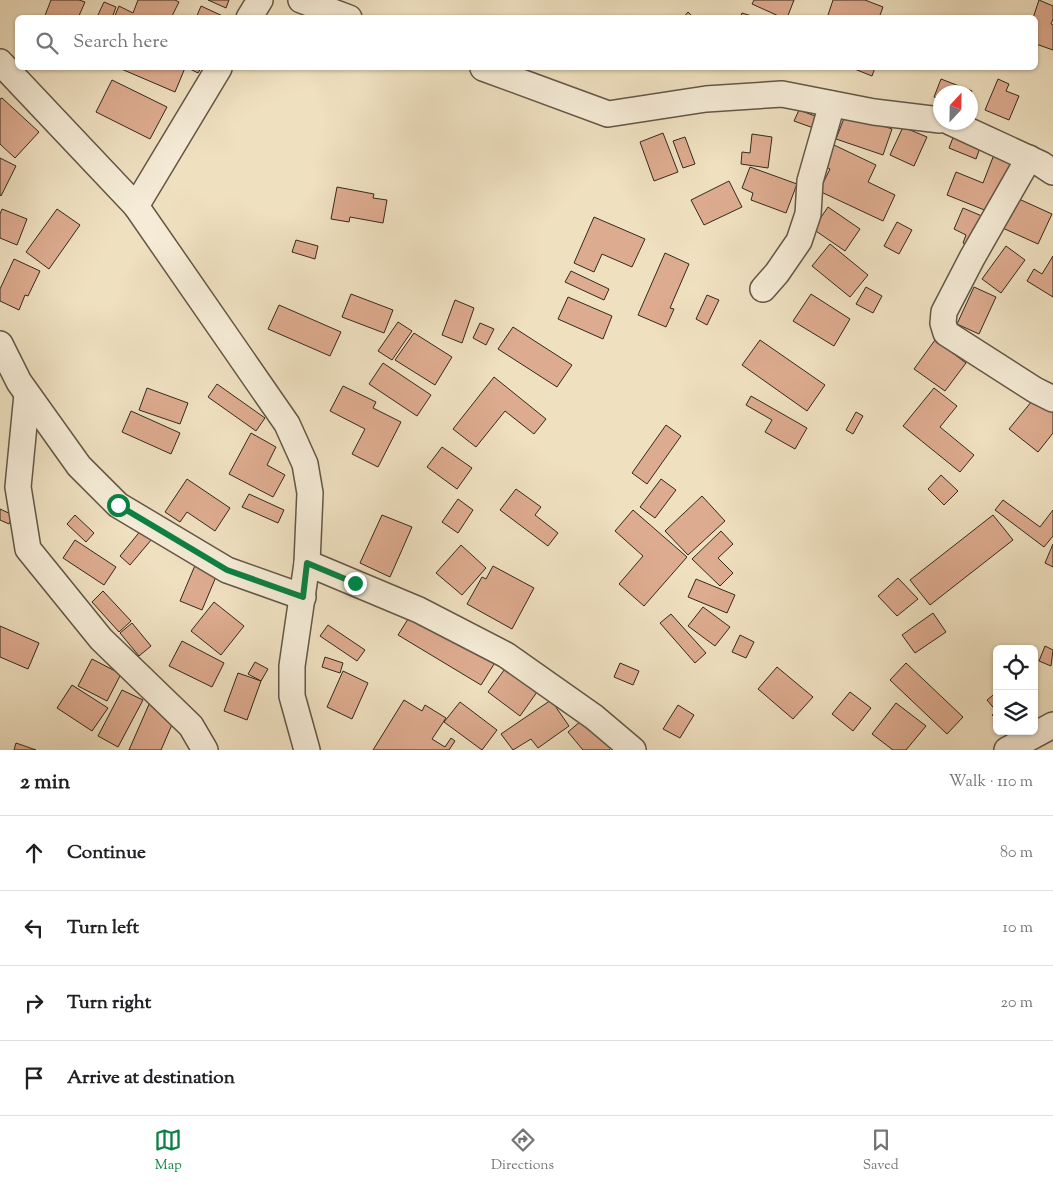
<!DOCTYPE html>
<html lang="en">
<head>
<meta charset="utf-8">
<style>
  :root { --surface:#fff; --page:#f6f6f6; --text:#202124; --muted:#757577; --line:#e0e0e0; --accent:#0b8043 }
  body { margin:0; font-family:"Sorts Mill Goudy",serif; background:var(--page); color:var(--text) }
  .controls { position:absolute; right:15px; bottom:15px; display:grid; overflow:hidden; border-radius:8px; box-shadow:0 1px 4px #0004 }
  .controls button { width:45px; height:45px; display:grid; place-items:center; padding:0; border:0; border-bottom:1px solid var(--line); background:var(--surface); color:var(--text); font:25px sans-serif }
  .compass { position:absolute; left:933px; top:85px; width:45px; height:45px; border-radius:50%; background:var(--surface); box-shadow:0 1px 4px #0004; rotate:22deg }
  .stop { position:absolute; width:15px; height:15px; margin:-11px; border:4px solid #0b8043; border-radius:50%; background:#fff }
  .stop.end { background:#0b8043; border-color:#fff; box-shadow:0 1px 5px #0008 }
  .list { margin:0; padding:0; list-style:none }
  h2 { display:flex; justify-content:space-between; align-items:center; height:65px; margin:0; padding:0 20px; font-size:21px }
  h2 small { font-size:16px; font-weight:400; color:var(--muted) }
  .list li { display:grid; grid-template-columns:32px 1fr auto; gap:15px; align-items:center; box-sizing:border-box; height:75px; padding:0 20px; border-top:1px solid var(--line) }
  .list b { display:block; font-size:19px; white-space:nowrap }
  .list em { font-size:16px; font-style:normal; color:var(--muted) }
  .icon { flex:none; width:28px; height:28px; fill:none; stroke:currentColor; stroke-width:2; stroke-linecap:round; stroke-linejoin:round }
  .map { position:relative; flex:none; width:1053px; height:750px; overflow:hidden }
  .search { position:absolute; background:var(--surface); box-shadow:0 1px 4px #0004; left:15px; right:15px; top:15px; height:55px; display:flex; align-items:center; gap:12px; box-sizing:border-box; padding:0 18px; border-radius:8px; color:var(--muted); font-size:19px }
  .sheet { height:365px; background:var(--surface) }
  nav { display:flex; justify-content:space-around; align-items:center; box-sizing:border-box; height:70px; border-top:1px solid var(--line); background:var(--surface); font-size:14px; color:var(--muted) }
  nav a { display:grid; justify-items:center; gap:2px }
  nav .on { color:var(--accent) }
  .map>svg:first-child { display:block }
  .building { fill:#ddab8f; stroke:#34291c }
  .lines { fill:none; stroke-linecap:round; stroke-linejoin:round }
  .minor-casing { stroke:#635745; stroke-width:28 }
  .minor { stroke:#f5ebd6; stroke-width:25 }
  .route { stroke:#0b8043; stroke-width:6 }
</style>
</head>
<body>
<div class="map">
<svg width="1053" height="750" viewBox="0 0 1053 750">
  <rect width="100%" height="100%" fill="#efe0c0"/>
  <filter id="stains"><feTurbulence type="fractalNoise" baseFrequency=".004" numOctaves="4"/><feColorMatrix values="0 0 0 0 .2 0 0 0 0 .09 0 0 0 0 .02 0 0 0 .5 -.17"/></filter>
  <radialGradient id="worn" r=".72"><stop offset=".6" stop-color="#630" stop-opacity="0"/><stop offset="1" stop-color="#630" stop-opacity=".3"/></radialGradient>
  <g class="building">
    <polygon points="51,0 79,0 85,2 78,18 44,18"/>
    <polygon points="138,0 175,0 179,2 171,18 114,18 119,6 133,13"/>
    <polygon points="208,0 229,0 226,8"/>
    <polygon points="754,0 794,0 787,18 783,18 752,4"/>
    <polygon points="833,0 865,0 883,7 879,18 827,18"/>
    <polygon points="1039,0 1053,6 1053,19 1051,24 1053,25 1053,50 1036,44 1036,18 1033,18"/>
    <polygon points="104,2 116,7 112,18 103,18 98,15"/>
    <polygon points="201,6 227,18 196,18"/>
    <polygon points="688,12 694,18 683,18"/>
    <polygon points="742,13 755,17 754,18 740,18"/>
    <polygon points="119,68 185,68 175,92"/>
    <polygon points="188,68 201,68 198,73"/>
    <polygon points="852,68 875,68 872,76"/>
    <polygon points="941,79 972,91 970,96 970,92 940,92 940,99 934,97"/>
    <polygon points="998,79 1009,84 1006,91 1019,96 1009,120 985,110"/>
    <polygon points="112,80 167,107 150,139 96,112"/>
    <polygon points="2,98 39,132 15,158 0,144 0,99"/>
    <polygon points="799,110 823,119 819,130 794,121"/>
    <polygon points="846,113 892,129 883,155 836,139"/>
    <polygon points="903,127 927,137 914,166 890,155"/>
    <polygon points="663,133 678,172 654,181 640,142"/>
    <polygon points="752,134 772,137 768,168 741,164 742,152 750,153"/>
    <polygon points="954,135 981,145 976,159 949,148"/>
    <polygon points="685,137 695,164 683,168 673,141"/>
    <polygon points="834,145 876,165 868,182 895,195 883,221 819,191 830,169 824,166"/>
    <polygon points="995,152 1013,159 992,213 947,195 956,172 983,183"/>
    <polygon points="0,158 16,166 1,196 0,195"/>
    <polygon points="750,167 797,184 786,213 751,200 753,193 742,188"/>
    <polygon points="729,181 742,207 704,225 691,200"/>
    <polygon points="337,187 374,194 373,198 387,200 383,223 350,217 349,222 331,219"/>
    <polygon points="1010,195 1052,214 1038,244 996,225"/>
    <polygon points="828,207 860,229 845,251 813,229"/>
    <polygon points="963,208 989,219 976,249 963,243 966,235 954,229"/>
    <polygon points="2,209 27,219 17,245 0,238 0,214"/>
    <polygon points="57,209 80,225 49,269 26,252"/>
    <polygon points="594,217 645,239 632,267 602,254 594,272 574,263"/>
    <polygon points="897,222 912,230 899,254 884,246"/>
    <polygon points="296,240 318,246 315,259 292,252"/>
    <polygon points="830,244 868,275 850,297 812,266"/>
    <polygon points="1006,246 1025,260 1001,293 982,279"/>
    <polygon points="665,253 689,264 670,308 674,309 666,327 638,315"/>
    <polygon points="1053,256 1053,297 1027,281 1034,269 1042,274"/>
    <polygon points="14,259 40,271 28,296 25,295 19,310 0,301 0,289"/>
    <polygon points="571,271 609,289 604,300 565,282"/>
    <polygon points="866,287 882,296 873,313 856,304"/>
    <polygon points="974,287 996,297 979,334 957,324"/>
    <polygon points="351,294 393,310 384,333 342,317"/>
    <polygon points="811,294 850,319 834,346 793,321"/>
    <polygon points="707,295 719,300 707,325 696,319"/>
    <polygon points="568,297 612,316 603,339 558,319"/>
    <polygon points="455,300 474,308 462,343 442,335"/>
    <polygon points="279,305 341,332 330,356 268,329"/>
    <polygon points="398,322 412,331 392,360 378,351"/>
    <polygon points="480,323 494,329 486,345 473,338"/>
    <polygon points="513,327 572,365 557,387 498,349"/>
    <polygon points="414,333 452,357 435,385 395,360"/>
    <polygon points="760,340 825,385 807,411 742,365"/>
    <polygon points="935,340 966,363 945,391 914,369"/>
    <polygon points="383,363 431,395 417,416 369,384"/>
    <polygon points="494,377 546,419 534,434 505,411 476,447 453,429"/>
    <polygon points="217,384 265,418 256,431 208,397"/>
    <polygon points="343,386 376,402 373,408 401,422 378,467 352,454 365,429 330,411"/>
    <polygon points="147,388 188,403 180,424 139,410"/>
    <polygon points="934,388 957,406 940,427 974,455 960,472 903,426"/>
    <polygon points="1037,395 1053,407 1053,433 1038,452 1009,429"/>
    <polygon points="751,396 807,428 795,449 765,432 772,420 746,405"/>
    <polygon points="131,411 180,433 171,454 122,432"/>
    <polygon points="856,412 863,416 853,434 846,430"/>
    <polygon points="666,425 681,436 647,484 632,473"/>
    <polygon points="251,433 276,447 267,465 285,475 273,497 229,474"/>
    <polygon points="442,447 472,468 457,489 427,467"/>
    <polygon points="941,475 958,491 944,505 928,489"/>
    <polygon points="187,479 230,508 215,531 187,512 180,522 165,512"/>
    <polygon points="661,479 676,490 655,518 640,507"/>
    <polygon points="516,489 541,507 535,515 558,533 548,546 500,510"/>
    <polygon points="249,494 284,510 278,523 242,507"/>
    <polygon points="702,496 725,521 688,555 665,531"/>
    <polygon points="458,499 473,510 458,533 442,522"/>
    <polygon points="1003,500 1040,527 1053,510 1053,536 1044,547 995,510"/>
    <polygon points="0,509 13,515 9,524 0,520"/>
    <polygon points="633,510 687,557 644,606 619,584 643,556 615,531"/>
    <polygon points="75,515 94,533 86,542 67,524"/>
    <polygon points="382,515 412,527 390,577 360,563"/>
    <polygon points="993,515 1013,540 930,605 910,580"/>
    <polygon points="146,524 157,533 130,565 120,556"/>
    <polygon points="721,531 733,544 718,558 733,573 720,586 692,559"/>
    <polygon points="75,540 116,567 104,585 63,558"/>
    <polygon points="1053,544 1053,567 1045,563"/>
    <polygon points="461,545 486,568 462,595 436,573"/>
    <polygon points="196,563 218,572 202,610 180,601"/>
    <polygon points="493,566 534,588 512,629 467,604 482,577 486,579"/>
    <polygon points="898,578 918,599 897,616 878,596"/>
    <polygon points="696,579 735,595 727,613 688,597"/>
    <polygon points="103,591 131,621 119,632 92,602"/>
    <polygon points="214,602 244,626 221,655 191,631"/>
    <polygon points="703,607 730,627 715,646 688,626"/>
    <polygon points="413,611 496,661 481,685 398,635"/>
    <polygon points="933,613 946,632 915,653 902,635"/>
    <polygon points="671,614 706,653 695,663 660,623"/>
    <polygon points="132,623 151,646 139,656 120,633"/>
    <polygon points="328,625 365,650 357,661 320,636"/>
    <polygon points="0,626 39,643 28,669 0,657"/>
    <polygon points="740,635 754,642 746,658 732,652"/>
    <polygon points="182,641 224,663 212,687 169,666"/>
    <polygon points="1045,646 1053,650 1051,666 1039,661"/>
    <polygon points="325,657 343,663 340,673 322,667"/>
    <polygon points="92,659 121,674 107,701 78,686"/>
    <polygon points="255,662 268,669 261,681 248,674"/>
    <polygon points="510,662 542,685 520,716 488,692"/>
    <polygon points="620,663 639,671 633,685 614,677"/>
    <polygon points="906,663 963,717 947,734 890,680"/>
    <polygon points="777,667 813,697 793,719 758,689"/>
    <polygon points="343,671 368,683 352,719 327,707"/>
    <polygon points="238,673 261,681 247,720 224,711"/>
    <polygon points="72,685 108,708 92,731 57,708"/>
    <polygon points="122,690 143,700 118,747 98,736"/>
    <polygon points="850,692 871,708 853,731 832,714"/>
    <polygon points="997,692 997,720 992,715 997,712 987,700"/>
    <polygon points="404,700 422,711 425,705 446,718 432,739 445,747 451,738 455,741 449,750 373,750"/>
    <polygon points="551,700 569,726 538,748 531,739 513,750 501,734"/>
    <polygon points="150,702 177,713 161,750 129,750"/>
    <polygon points="460,702 497,730 482,750 444,722"/>
    <polygon points="896,703 926,726 906,750 893,750 872,734"/>
    <polygon points="678,705 694,715 680,738 663,729"/>
    <polygon points="588,715 614,745 609,750 583,750 568,732"/>
    <polygon points="16,743 36,750 14,750"/>
  </g>
  <g class="lines">
    <defs>
      <g id="minor">
        <polyline points="301,0 349,18"/>
        <polyline points="249,18 260,0"/>
        <polyline points="0,62 136,206 287,424 305,464 310,493 307,563 292,666 292,696 307,750"/>
        <polyline points="483,68 608,114 706,99 782,94 874,112 940,120"/>
        <polyline points="950,122 1041,164 1053,172"/>
        <polyline points="1029,158 972,258 944,312 943,323 946,333 1035,390 1053,399"/>
        <polyline points="136,206 219,68"/>
        <polyline points="763,289 777,273 799,241 808,214 810,181 832,104"/>
        <polyline points="0,344 19,382 79,466 118,505 227,570 303,597"/>
        <polyline points="27,394 18,487 28,549 101,639 191,726 205,750"/>
        <polyline points="307,563 419,610 506,655 594,717 633,750"/>
        <polyline points="1007,750 1053,725"/>
      </g>
    </defs>
    <use href="#minor" class="minor-casing"/>
    <use href="#minor" class="minor"/>
  </g>
  <g class="lines">
    <polyline class="route" points="118,505 227,570 303,597 307,563 355,583"/>
  </g>
  <rect width="100%" height="100%" filter="url(#stains)"/>
  <rect width="100%" height="100%" fill="url(#worn)"/>
</svg>
<div class="controls">
<button><svg class="icon" aria-label="locate" viewBox="0 0 24 24"><circle cx="12" cy="12" r="6"/><path d="M12 2v4M12 18v4M2 12h4M18 12h4"/></svg></button>
<button><svg class="icon" aria-label="layers" viewBox="0 0 24 24"><path d="M12 4l9 5-9 5-9-5zM3 14l9 5 9-5"/></svg></button>
</div>
<svg class="compass" viewBox="-18 -18 36 36"><path d="M0-13l5 13h-10z" fill="#e53935"/><path d="M0 13l5-13h-10z" fill="#757577"/></svg>
<div class="stop" style="left:118px;top:505px"></div>
<div class="stop end" style="left:355px;top:583px"></div>
<div class="search"><svg class="icon" aria-label="search" viewBox="0 0 24 24"><circle cx="10" cy="10" r="6"/><path d="M15 15l6 6"/></svg>Search here</div>
</div>
<section class="sheet">
<h2>2 min<small>Walk · 110 m</small></h2>
<ul class="list">
<li><svg class="icon" aria-label="ahead" viewBox="0 0 24 24"><path d="M12 20V5M6 11l6-6 6 6"/></svg><div><b>Continue</b></div><em>80 m</em></li>
<li><svg class="icon" aria-label="left" viewBox="0 0 24 24"><path d="M17 20v-9H6M10 6l-5 5 5 5"/></svg><div><b>Turn left</b></div><em>10 m</em></li>
<li><svg class="icon" aria-label="right" viewBox="0 0 24 24"><path d="M7 20v-9h11M14 6l5 5-5 5"/></svg><div><b>Turn right</b></div><em>20 m</em></li>
<li><svg class="icon" aria-label="arrive" viewBox="0 0 24 24"><path d="M6 21V4h12l-3 4 3 4H6"/></svg><div><b>Arrive at destination</b></div></li>
</ul>
</section>
<nav>
<a class="on"><svg class="icon" aria-label="map" viewBox="0 0 24 24"><path d="M3 6l6-2 6 2 6-2v14l-6 2-6-2-6 2zM9 4v14M15 6v14"/></svg>Map</a>
<a><svg class="icon" aria-label="directions" viewBox="0 0 24 24"><path d="M12 3l9 9-9 9-9-9zM9 14v-3h6M13 9l2 2-2 2"/></svg>Directions</a>
<a><svg class="icon" aria-label="saved" viewBox="0 0 24 24"><path d="M7 4h10v16l-5-4-5 4z"/></svg>Saved</a>
</nav>
</body>
</html>
